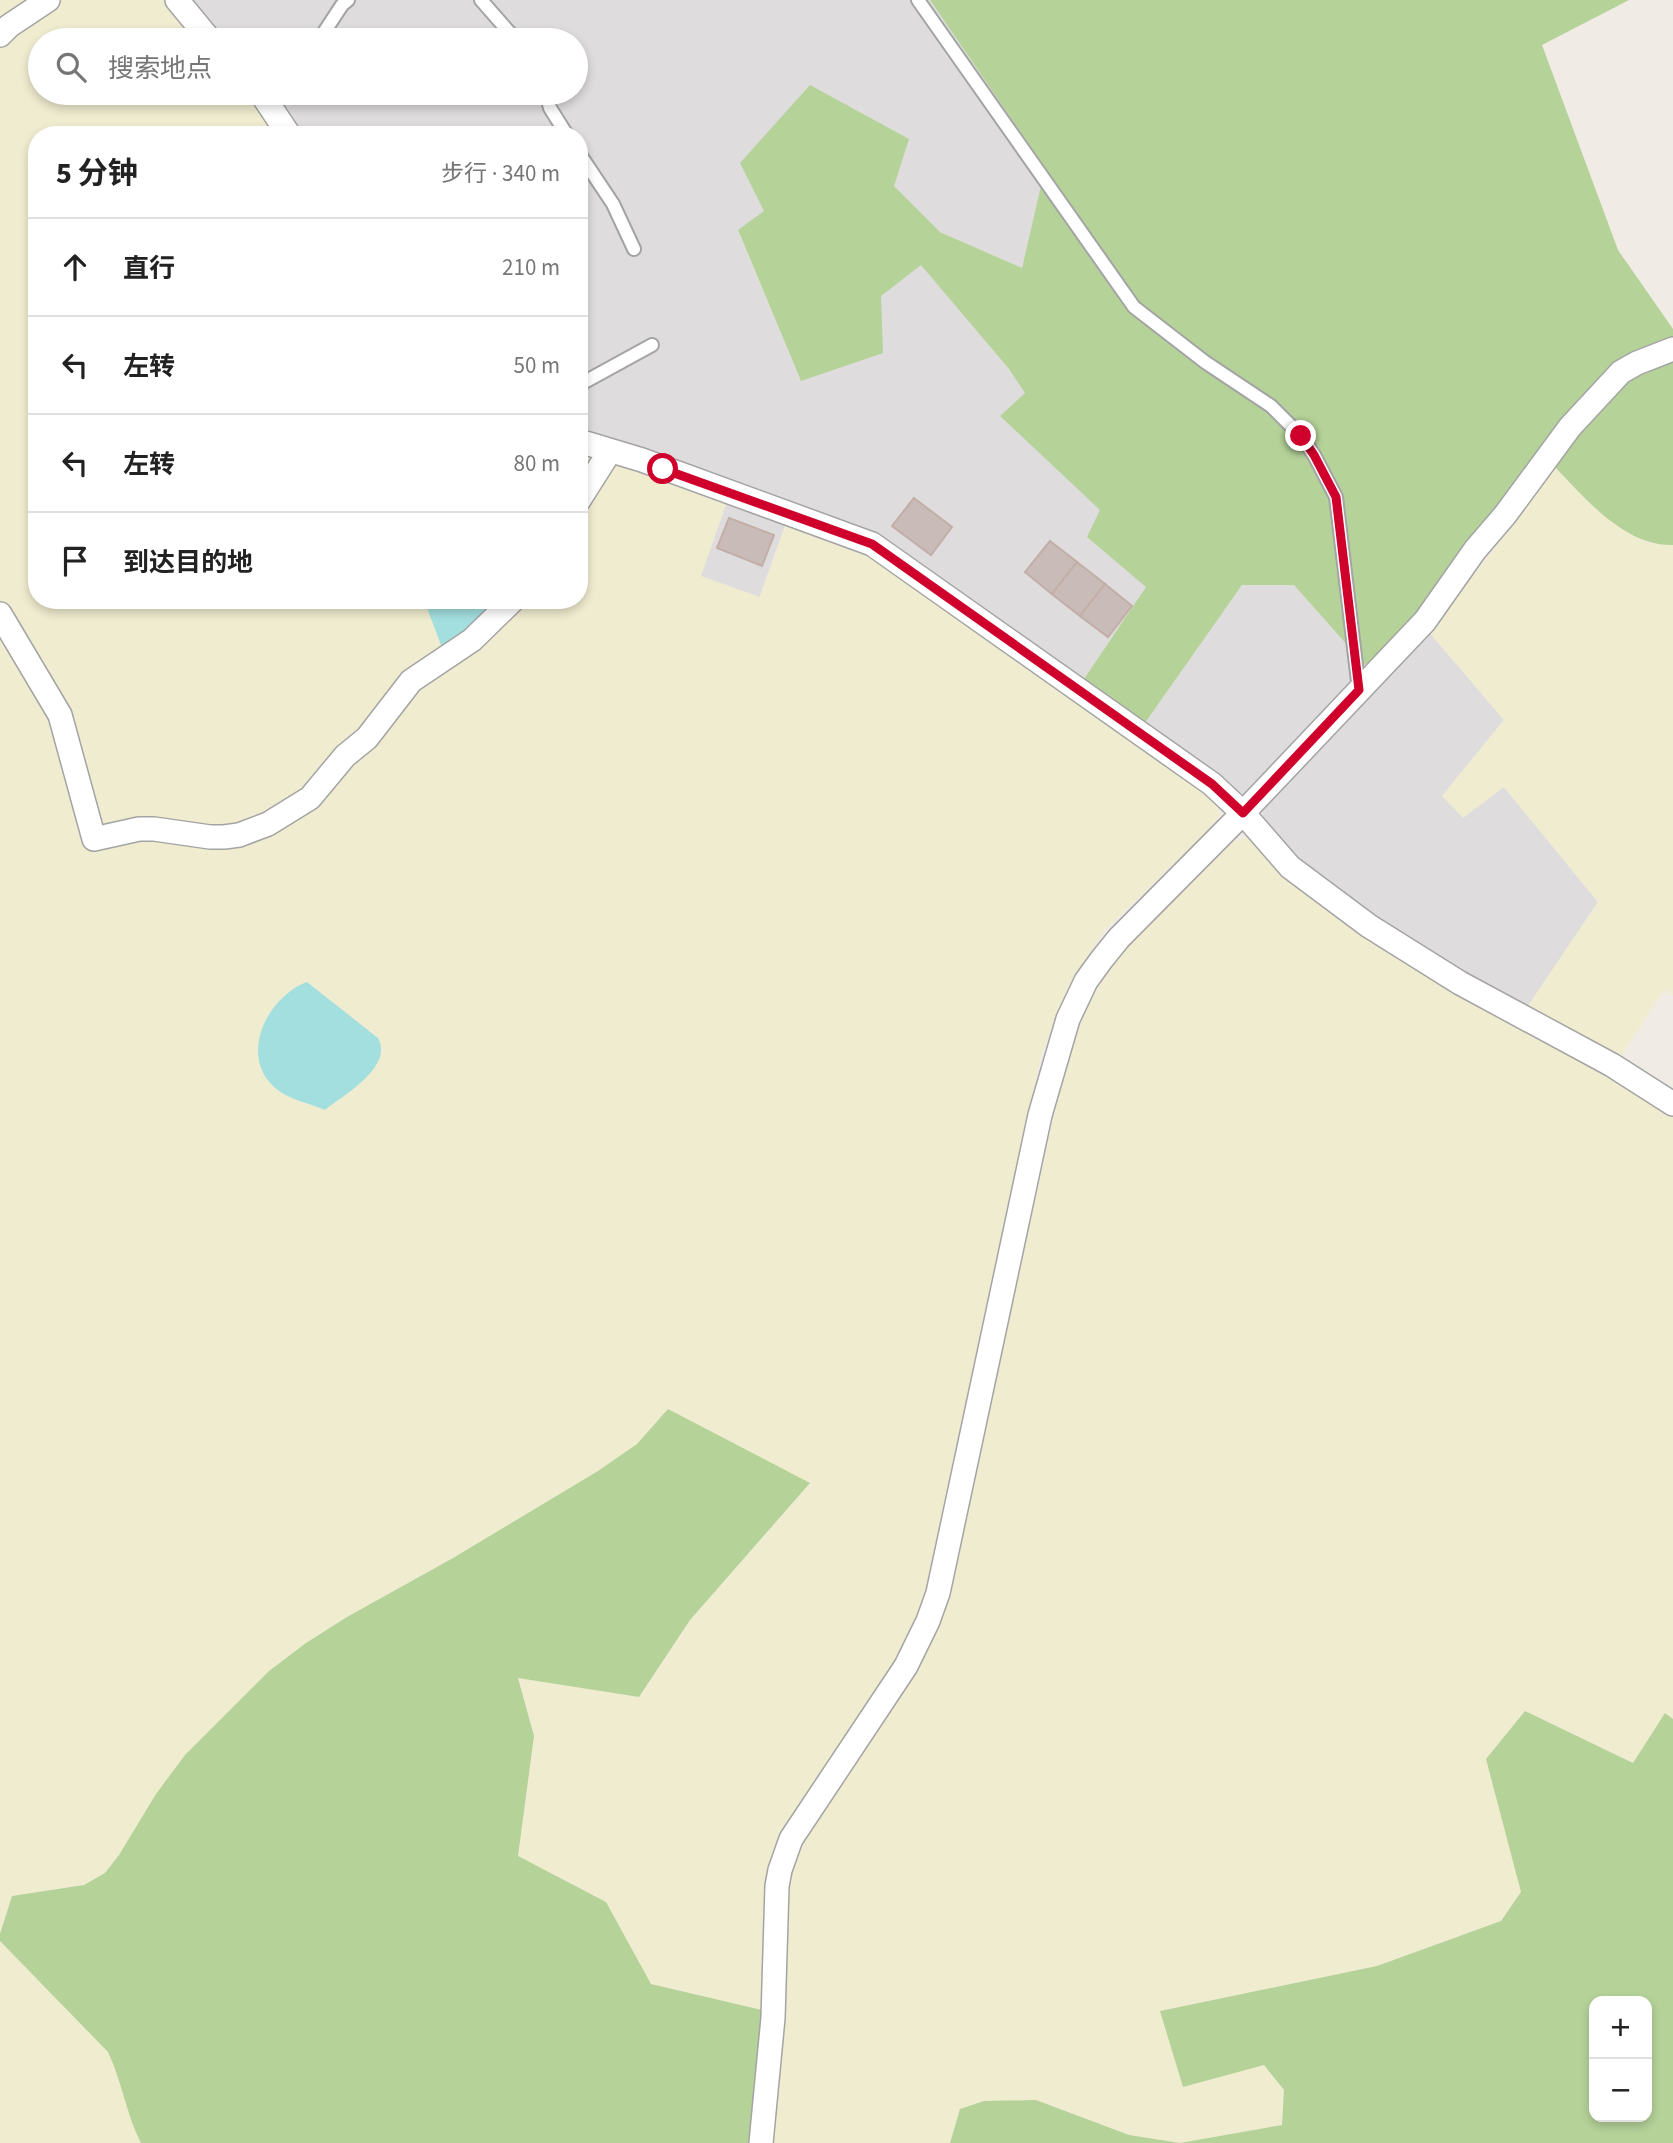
<!DOCTYPE html>
<html lang="zh">
<head>
<meta charset="utf-8">
<style>
  :root { --surface:#fff; --page:#f2f2f2; --text:#222; --muted:#767676; --line:#e0e0e0 }
  body { margin:0; font-family:"Source Sans 3","Noto Sans SC",sans-serif; background:var(--page); color:var(--text) }
  .controls { position:absolute; right:21px; bottom:21px; display:grid; overflow:hidden; border-radius:14px; box-shadow:0 4px 10px #0003 }
  .controls button { width:63px; height:63px; display:grid; place-items:center; padding:0; border:0; border-bottom:2px solid var(--line); background:var(--surface); color:var(--text); font:35px sans-serif }
  .stop { position:absolute; width:21px; height:21px; margin:-16px; border:5px solid #cf002b; border-radius:50%; background:#fff }
  .stop.end { background:#cf002b; border-color:#fff; box-shadow:0 2px 7px #0008 }
  .list { margin:0; padding:0; list-style:none }
  h2 { display:flex; justify-content:space-between; align-items:center; height:91px; margin:0; padding:0 28px; font-size:30px }
  h2 small { font-size:23px; font-weight:400; color:var(--muted) }
  .list li { display:grid; grid-template-columns:46px 1fr auto; gap:21px; align-items:center; box-sizing:border-box; height:98px; padding:0 28px; border-top:2px solid var(--line) }
  .list b { display:block; font-size:26px; white-space:nowrap }
  .list em { font-size:23px; font-style:normal; color:var(--muted) }
  .icon { flex:none; width:38px; height:38px; fill:none; stroke:currentColor; stroke-width:2; stroke-linecap:round; stroke-linejoin:round }
  .map { position:relative; flex:none; width:1673px; height:2143px; overflow:hidden }
  .search { position:absolute; background:var(--surface); box-shadow:0 4px 10px #0003; left:28px; top:28px; width:560px; height:77px; display:flex; align-items:center; gap:18px; box-sizing:border-box; padding:0 24px; border-radius:38px; color:var(--muted); font-size:26px }
  .panel { position:absolute; background:var(--surface); box-shadow:0 4px 10px #0003; left:28px; top:126px; width:560px; height:483px; border-radius:28px }
  .map>svg:first-child { display:block }
  .residential { fill:#dedcdd }
  .farmland { fill:#f0ecd0 }
  .forest { fill:#b5d299; fill-rule:evenodd }
  .water { fill:#a4dfe0 }
  .building { fill:#c9bcb8; stroke:#c3aea7; stroke-width:2 }
  .lines { fill:none; stroke-linecap:round; stroke-linejoin:round }
  .lane-casing { stroke:#a4a4a4; stroke-width:16 }
  .street-casing { stroke:#a4a4a4; stroke-width:26 }
  .lane { stroke:#fff; stroke-width:12 }
  .street { stroke:#fff; stroke-width:23 }
  .route { stroke:#cf002b; stroke-width:9 }
</style>
</head>
<body>
<div class="map">
<svg width="1673" height="2143" viewBox="0 0 1673 2143">
  <rect width="100%" height="100%" fill="#f1ebe5"/>
  <g class="residential">
    <polygon points="171,0 930,0 1045,168 1022,268 940,232 894,186 764,211 738,231 801,381 881,295 921,264 1009,369 1026,393 1000,416 1101,510 1087,537 1147,587 1075,693 786,523 759,598 700,576 579,449 579,135 281,135 250,93 576,93 576,40 206,40"/>
    <polygon points="1242,585 1294,585 1365,665 1418,619 1504,720 1442,796 1504,787 1598,902 1526,1009 1398,936 1278,847 1258,805 1145,723"/>
  </g>
  <g class="farmland">
    <polygon points="0,0 171,0 206,40 40,40 40,93 250,93 281,135 37,135 37,600 579,600 579,449 727,502 701,576 760,597 786,523 881,554 1213,792 1220,815 1200,838 1104,931 1072,981 1059,1008 1040,1060 1034,1087 959,1458 978,1460 1059,1093 1065,1067 1083,1018 1095,993 1124,947 1222,847 1247,837 1283,874 1673,1115 1673,1719 1665,1714 1633,1763 1525,1711 1486,1759 1522,1892 1501,1921 1377,1966 1160,2011 1264,2065 1284,2090 1282,2125 1180,2143 1154,2140 1129,2135 1036,2100 960,2109 950,2143 771,2143 766,2011 651,1984 606,1902 518,1856 534,1736 518,1677 639,1697 690,1620 810,1484 668,1410 637,1444 598,1471 453,1558 347,1617 306,1643 269,1671 185,1755 119,1855 105,1873 84,1885 12,1896 0,1934"/>
    <polygon points="1553,465 1595,509 1633,535 1646,542 1662,545 1673,545 1673,996 1664,990 1622,1055 1526,1009 1598,902 1504,787 1463,818 1442,796 1504,720 1429,632 1509,530"/>
    <polygon points="0,1941 108,2052 118,2073 131,2118 141,2143 0,2143"/>
  </g>
  <g class="forest">
    <path d="M930,0H1629L1542,45L1618,250L1673,329V545C1625,547 1584,497 1553,465L1418,619L1365,665L1294,585H1242L1145,723L1082,682L1146,587L1087,537L1100,510L1000,416L1025,393L1009,369L921,265L881,296L883,353L801,381L738,230L764,211L740,163L810,85L909,139L894,186L940,232L1022,268L1045,168Z"/>
    <path d="M668,1409L810,1483L690,1620L639,1697L518,1678L534,1736L518,1856L606,1902L651,1984L766,2011L754,2143H141C126,2114 122,2081 108,2052L0,1941V1934L12,1896L84,1885L105,1873L119,1855L156,1794L185,1755L269,1671L306,1643L347,1617L453,1558L598,1471L637,1444Z"/>
    <path d="M1525,1711L1633,1763L1665,1713L1673,1719V2143H950L960,2109L984,2101L1036,2100L1129,2135L1180,2143L1282,2125L1284,2090L1264,2065L1183,2087L1160,2011L1377,1966L1501,1921L1521,1892L1486,1759ZM1647,2001V2117H1594V2001Z"/>
  </g>
  <g class="water">
    <path d="M424,600H504C489,616 464,645 441,645Z"/>
    <path d="M307,982L378,1038C394,1067 344,1095 325,1110C311,1104 292,1100 279,1091C236,1060 266,997 307,982Z"/>
  </g>
  <g class="building">
    <polygon points="914,498 952,527 931,555 892,526"/>
    <polygon points="729,518 774,535 762,566 717,548"/>
    <polygon points="1050,541 1077,562 1052,594 1025,572"/>
    <polygon points="1077,562 1105,584 1080,616 1052,594"/>
    <polygon points="1105,584 1132,606 1108,637 1080,616"/>
  </g>
  <g class="lines">
    <defs>
      <g id="lane">
        <polyline points="481,0 516,40"/>
        <polyline points="918,0 1134,307 1205,362 1271,406 1301,436 1314,455 1336,497 1359,690"/>
        <polyline points="319,40 342,5 348,0"/>
        <polyline points="546,93 550,108 567,135"/>
        <polyline points="579,153 613,204 634,249"/>
        <polyline points="579,385 652,345"/>
      </g>
      <g id="street">
        <polyline points="177,0 210,40"/>
        <polyline points="0,35 9,26 48,0"/>
        <polyline points="261,93 289,135"/>
        <polyline points="579,441 642,460 872,544 1212,784 1243,813 1290,867 1369,926 1460,983 1612,1065 1673,1104"/>
        <polyline points="579,500 610,451"/>
        <polyline points="0,614 60,715 94,839 139,829 154,829 210,837 224,837 239,835 268,824 310,798 345,756 367,738 411,681 472,640 513,600"/>
        <polyline points="761,2143 773,2018 777,1886 780,1870 791,1839 906,1666 928,1621 938,1593 1040,1115 1068,1019 1086,981 1102,959 1119,938 1243,813 1425,621 1475,550 1505,515 1570,427 1621,372 1637,363 1673,349"/>
      </g>
    </defs>
    <use href="#lane" class="lane-casing"/>
    <use href="#street" class="street-casing"/>
    <use href="#lane" class="lane"/>
    <use href="#street" class="street"/>
  </g>
  <g class="lines">
    <polyline class="route" points="663,469 872,544 1212,784 1243,813 1359,690 1336,497 1314,455 1301,436"/>
  </g>
</svg>
<div class="controls">
<button>+</button>
<button>−</button>
</div>
<div class="stop" style="left:663px;top:469px"></div>
<div class="stop end" style="left:1301px;top:436px"></div>
<div class="search"><svg class="icon" aria-label="search" viewBox="0 0 24 24"><circle cx="10" cy="10" r="6"/><path d="M15 15l6 6"/></svg>搜索地点</div>
<section class="panel">
<h2>5 分钟<small>步行 · 340 m</small></h2>
<ul class="list">
<li><svg class="icon" aria-label="ahead" viewBox="0 0 24 24"><path d="M12 20V5M6 11l6-6 6 6"/></svg><div><b>直行</b></div><em>210 m</em></li>
<li><svg class="icon" aria-label="left" viewBox="0 0 24 24"><path d="M17 20v-9H6M10 6l-5 5 5 5"/></svg><div><b>左转</b></div><em>50 m</em></li>
<li><svg class="icon" aria-label="left" viewBox="0 0 24 24"><path d="M17 20v-9H6M10 6l-5 5 5 5"/></svg><div><b>左转</b></div><em>80 m</em></li>
<li><svg class="icon" aria-label="arrive" viewBox="0 0 24 24"><path d="M6 21V4h12l-3 4 3 4H6"/></svg><div><b>到达目的地</b></div></li>
</ul>
</section>
</div>
</body>
</html>
